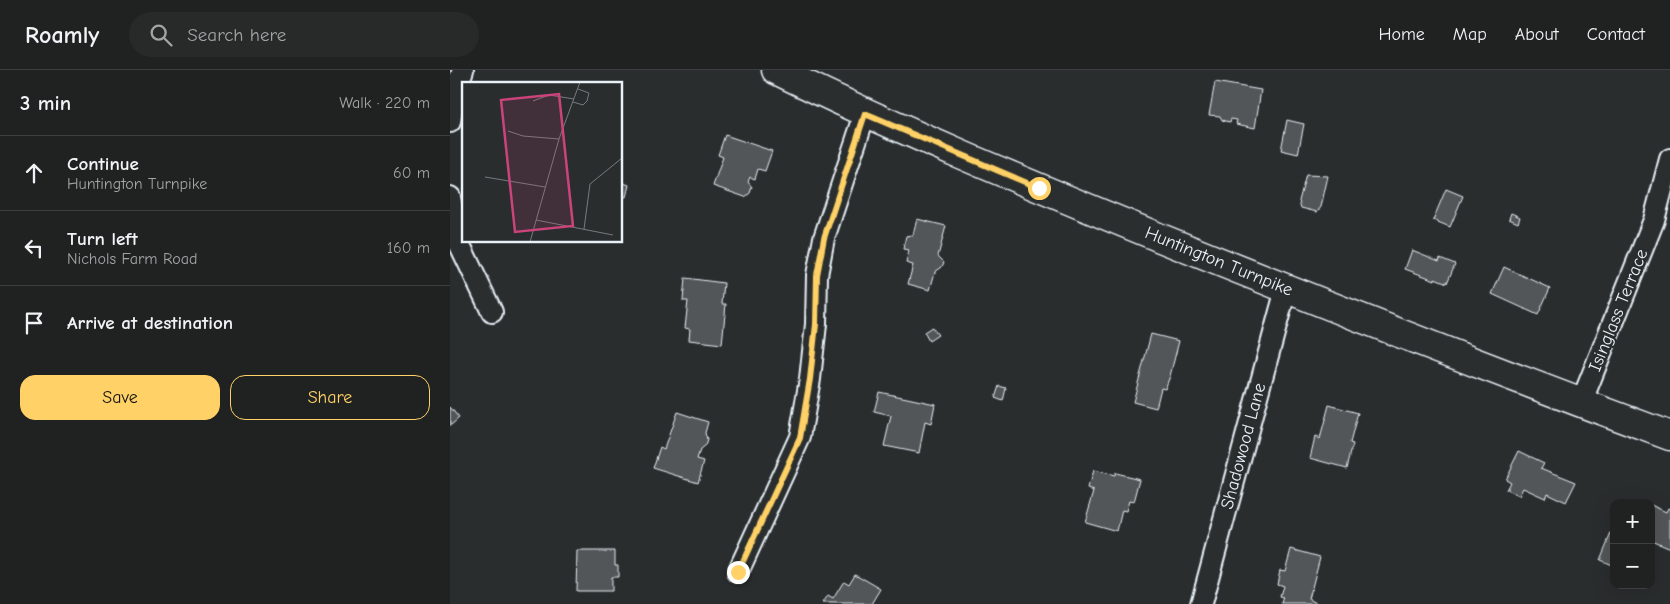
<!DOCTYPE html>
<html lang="en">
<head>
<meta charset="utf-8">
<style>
  :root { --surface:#202222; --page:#282a2a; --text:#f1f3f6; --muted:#a2a4a5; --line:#3d3f40; --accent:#ffd166 }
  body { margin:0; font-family:"Comic Neue",sans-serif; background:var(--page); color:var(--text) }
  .controls { position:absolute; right:15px; bottom:15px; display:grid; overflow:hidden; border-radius:10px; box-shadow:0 5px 20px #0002 }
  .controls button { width:45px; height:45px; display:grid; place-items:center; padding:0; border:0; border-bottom:1px solid var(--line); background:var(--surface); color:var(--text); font:25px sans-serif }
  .stop { position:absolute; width:15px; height:15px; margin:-11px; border:4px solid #ffd166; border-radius:50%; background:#fff }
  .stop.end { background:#ffd166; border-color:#fff; box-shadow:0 1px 5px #0008 }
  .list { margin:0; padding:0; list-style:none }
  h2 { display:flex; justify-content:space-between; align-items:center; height:65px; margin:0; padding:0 20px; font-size:21px }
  h2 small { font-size:16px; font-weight:400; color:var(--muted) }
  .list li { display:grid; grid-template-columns:32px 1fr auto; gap:15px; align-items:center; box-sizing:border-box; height:75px; padding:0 20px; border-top:1px solid var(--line) }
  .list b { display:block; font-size:19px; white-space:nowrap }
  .list p { margin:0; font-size:16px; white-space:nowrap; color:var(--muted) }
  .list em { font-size:16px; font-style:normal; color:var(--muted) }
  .actions { display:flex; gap:10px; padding:15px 20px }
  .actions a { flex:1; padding:11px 0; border:1px solid var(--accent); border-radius:15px; text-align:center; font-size:18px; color:var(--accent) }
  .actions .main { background:var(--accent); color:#111 }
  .icon { flex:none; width:28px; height:28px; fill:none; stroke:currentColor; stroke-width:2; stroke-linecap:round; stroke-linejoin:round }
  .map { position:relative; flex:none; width:1220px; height:534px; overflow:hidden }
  header { display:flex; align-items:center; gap:30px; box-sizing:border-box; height:70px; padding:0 25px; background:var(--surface); border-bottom:1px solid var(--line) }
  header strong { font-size:24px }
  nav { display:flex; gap:28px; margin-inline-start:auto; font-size:18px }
  .search { width:350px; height:45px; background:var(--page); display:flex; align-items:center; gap:12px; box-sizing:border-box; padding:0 18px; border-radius:28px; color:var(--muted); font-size:19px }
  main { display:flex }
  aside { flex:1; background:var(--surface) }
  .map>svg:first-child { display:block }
  .building { fill:#535759; stroke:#e8f1f8 }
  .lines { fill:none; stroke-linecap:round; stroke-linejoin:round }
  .minor-casing { stroke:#e8f1f8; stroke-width:24 }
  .secondary-casing { stroke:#e8f1f8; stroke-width:31 }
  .minor { stroke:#2a2d2e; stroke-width:20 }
  .secondary { stroke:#2a2d2e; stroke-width:28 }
  .route { stroke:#ffd166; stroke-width:6 }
  .labels { text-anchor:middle; stroke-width:4.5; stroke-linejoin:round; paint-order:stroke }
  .street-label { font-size:18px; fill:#e8f1f8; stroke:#2a2d2e }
  .inset-road { fill:none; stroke:#767b7f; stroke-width:1 }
  .view { fill:#ca437a; fill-opacity:0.15; stroke:#ca437a; stroke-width:2.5 }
  .inset-edge { fill:none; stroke:#e8f1f8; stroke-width:2.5 }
</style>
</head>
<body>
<header>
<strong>Roamly</strong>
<div class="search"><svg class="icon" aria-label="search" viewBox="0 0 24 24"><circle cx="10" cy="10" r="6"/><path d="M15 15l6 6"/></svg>Search here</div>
<nav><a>Home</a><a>Map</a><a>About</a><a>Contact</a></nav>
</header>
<main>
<aside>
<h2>3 min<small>Walk · 220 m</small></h2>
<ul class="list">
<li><svg class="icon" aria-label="ahead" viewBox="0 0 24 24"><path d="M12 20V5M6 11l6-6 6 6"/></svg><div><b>Continue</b><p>Huntington Turnpike</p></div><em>60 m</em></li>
<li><svg class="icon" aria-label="left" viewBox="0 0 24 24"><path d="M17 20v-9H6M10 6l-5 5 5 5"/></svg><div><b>Turn left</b><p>Nichols Farm Road</p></div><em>160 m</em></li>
<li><svg class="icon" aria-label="arrive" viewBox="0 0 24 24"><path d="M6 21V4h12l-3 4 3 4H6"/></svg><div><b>Arrive at destination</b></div></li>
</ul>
<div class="actions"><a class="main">Save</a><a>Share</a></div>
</aside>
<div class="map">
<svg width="1220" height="534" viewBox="0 0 1220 534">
  <rect width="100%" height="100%" fill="#2a2d2e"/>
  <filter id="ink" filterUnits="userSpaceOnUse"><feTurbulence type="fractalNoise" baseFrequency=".02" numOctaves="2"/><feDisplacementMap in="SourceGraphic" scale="10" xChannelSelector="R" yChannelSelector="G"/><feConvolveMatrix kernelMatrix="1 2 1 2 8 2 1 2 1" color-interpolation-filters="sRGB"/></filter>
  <g filter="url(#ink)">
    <g class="building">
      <polygon points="765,12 811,20 805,58 786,54 787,50 781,49 780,52 772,50 770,46 759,45"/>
      <polygon points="837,50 854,54 848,84 831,80"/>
      <polygon points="275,65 322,81 315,101 308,99 305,109 300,107 298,112 302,117 300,123 295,127 263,116 273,87 268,85"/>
      <polygon points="856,105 878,106 871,137 867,142 851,138 849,131"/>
      <polygon points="171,112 179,115 176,127 171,126"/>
      <polygon points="996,119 1013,126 1000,157 983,150"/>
      <polygon points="1061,143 1070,147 1068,153 1059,149"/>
      <polygon points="467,149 496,156 488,186 494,192 492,197 485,202 480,220 458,214 463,195 456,193 459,180 453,179 456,166 463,165"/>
      <polygon points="962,180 989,191 990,188 1005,194 997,213 985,208 985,210 955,199"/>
      <polygon points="1054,197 1100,218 1088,245 1042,224"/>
      <polygon points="235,208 274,213 272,234 276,234 272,274 239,270 240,259 235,258 238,231 233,231"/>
      <polygon points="482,257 488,265 479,271 474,262"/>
      <polygon points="701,264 729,271 720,306 715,319 711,318 706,338 683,332"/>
      <polygon points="549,316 556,318 553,331 545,328"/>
      <polygon points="429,322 485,334 481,354 475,352 469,383 434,376 441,346 424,342"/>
      <polygon points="879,335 908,343 900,373 903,374 897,398 860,388 865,367 870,369"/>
      <polygon points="0,337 9,348 0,356"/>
      <polygon points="227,342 258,352 255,363 257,370 255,376 250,380 247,389 254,391 248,412 203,398 210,377 214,379"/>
      <polygon points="1069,381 1094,393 1091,398 1126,412 1116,432 1097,423 1095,428 1073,418 1069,426 1056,420 1060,412 1055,409"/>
      <polygon points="643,401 664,406 665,403 690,409 684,432 679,431 676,441 672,440 667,461 635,452 644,421 638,419"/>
      <polygon points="1201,435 1216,442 1218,438 1220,439 1220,478 1201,470"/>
      <polygon points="1164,456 1164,496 1150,490"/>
      <polygon points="841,479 870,487 859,529 868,534 832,534 834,528 830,527 833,516 827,514 830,500 835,501"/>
      <polygon points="127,481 165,481 165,495 168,495 168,507 161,507 161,521 126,521"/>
      <polygon points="405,504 431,519 422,534 373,534 378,526 383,529 394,511 399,514"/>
    </g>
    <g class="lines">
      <defs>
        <g id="minor">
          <polyline points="0,52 5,22 13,0"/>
          <polyline points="0,127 9,173 42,242"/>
          <polyline points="1131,333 1204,150 1220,89"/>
          <polyline points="288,502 350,367 360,309 366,254 367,205 374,168 415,44"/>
          <polyline points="751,534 836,219"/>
        </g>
        <path id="secondary" d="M326,0C452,62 582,115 713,169C881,237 1050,303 1220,366"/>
      </defs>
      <use href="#minor" class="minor-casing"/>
      <use href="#secondary" class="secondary-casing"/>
      <use href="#minor" class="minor"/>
      <use href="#secondary" class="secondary"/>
    </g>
  </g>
  <g class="lines" filter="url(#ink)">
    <polyline class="route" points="288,502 350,368 360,309 366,254 367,205 374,168 415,44 589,118"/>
  </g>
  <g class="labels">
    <g class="street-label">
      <text transform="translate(769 191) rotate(22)" y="6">Huntington Turnpike</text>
      <text transform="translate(1168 240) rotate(-68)" y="6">Isinglass Terrace</text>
      <text transform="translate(793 376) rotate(-75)" y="6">Shadowood Lane</text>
    </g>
  </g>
  <g transform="translate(12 12)">
    <rect width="160" height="160" fill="#2a2d2e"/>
    <path class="inset-road" d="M71,19L87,13L112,17M111,20L121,23L125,19L127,11L116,7M46,49L61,54L97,57M23,95L83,105M74,138L151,153M122,147L128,102L160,76M68,160L97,57L118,0"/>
    <path class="view" d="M97,12L111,144L53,150L39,18Z"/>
    <rect width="160" height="160" class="inset-edge"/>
  </g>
</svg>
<div class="controls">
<button>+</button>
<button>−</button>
</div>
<div class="stop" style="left:589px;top:118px"></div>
<div class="stop end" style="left:288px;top:502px"></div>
</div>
</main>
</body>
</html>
